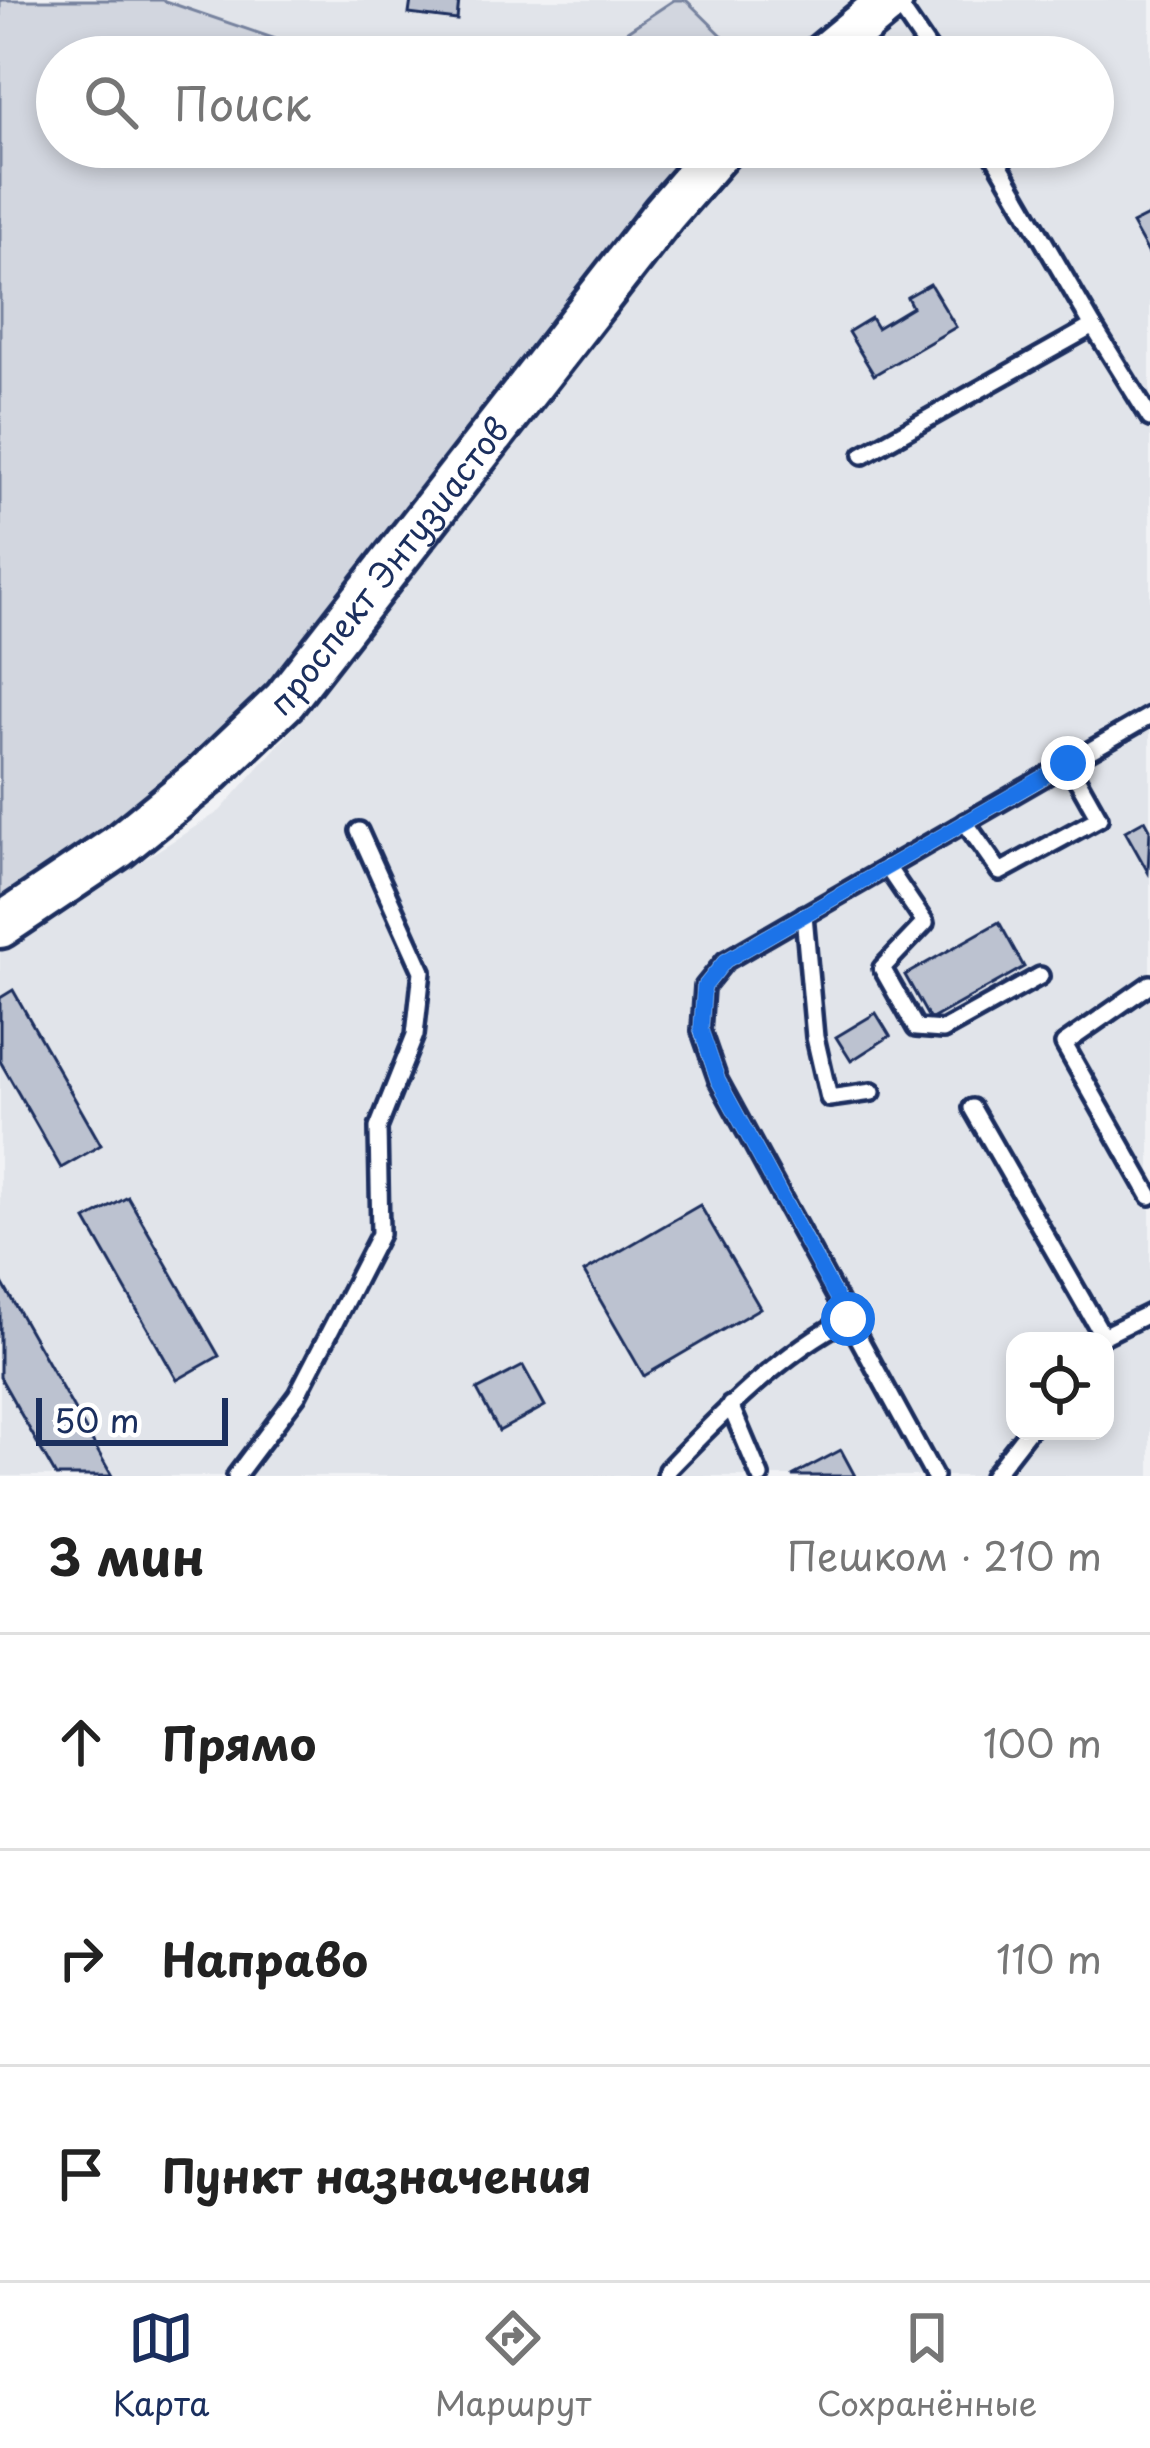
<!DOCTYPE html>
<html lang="ru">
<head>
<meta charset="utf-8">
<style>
  :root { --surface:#fff; --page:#f2f2f2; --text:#222; --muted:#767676; --line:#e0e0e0; --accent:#1b2f5e }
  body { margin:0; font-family:"Playpen Sans",sans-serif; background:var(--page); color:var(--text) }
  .controls { position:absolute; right:36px; bottom:36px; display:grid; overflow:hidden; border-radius:24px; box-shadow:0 6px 18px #0003 }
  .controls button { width:108px; height:108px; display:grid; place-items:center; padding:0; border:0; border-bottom:3px solid var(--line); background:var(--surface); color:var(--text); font:60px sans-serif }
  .scale { position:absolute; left:36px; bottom:30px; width:192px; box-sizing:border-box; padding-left:12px; border:6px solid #1b2f5e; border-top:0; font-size:33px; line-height:42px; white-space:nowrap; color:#1b2f5e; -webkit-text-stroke:9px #fff; paint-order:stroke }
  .stop { position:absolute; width:36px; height:36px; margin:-27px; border:9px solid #1a73e8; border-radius:50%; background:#fff }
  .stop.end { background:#1a73e8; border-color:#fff; box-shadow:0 3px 12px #0008 }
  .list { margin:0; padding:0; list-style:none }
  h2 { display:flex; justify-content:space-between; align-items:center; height:156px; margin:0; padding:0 48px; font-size:51px }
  h2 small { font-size:39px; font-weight:400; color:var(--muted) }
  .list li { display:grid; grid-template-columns:78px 1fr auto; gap:36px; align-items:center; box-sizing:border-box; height:216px; padding:0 48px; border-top:3px solid var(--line) }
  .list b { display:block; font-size:45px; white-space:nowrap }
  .list em { font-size:39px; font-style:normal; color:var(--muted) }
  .icon { flex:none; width:66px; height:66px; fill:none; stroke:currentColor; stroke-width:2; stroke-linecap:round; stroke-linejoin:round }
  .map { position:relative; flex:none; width:1150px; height:1476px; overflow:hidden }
  .search { position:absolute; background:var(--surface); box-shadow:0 6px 18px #0003; left:36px; right:36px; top:36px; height:132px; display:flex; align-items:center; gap:30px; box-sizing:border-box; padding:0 42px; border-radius:66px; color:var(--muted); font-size:45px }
  .sheet { height:804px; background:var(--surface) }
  nav { display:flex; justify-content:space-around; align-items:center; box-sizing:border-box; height:168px; border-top:3px solid var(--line); background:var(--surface); font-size:33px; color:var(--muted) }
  nav a { display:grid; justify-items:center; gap:6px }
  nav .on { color:var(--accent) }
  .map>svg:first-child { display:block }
  .built { fill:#e1e4ea; fill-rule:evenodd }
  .green { fill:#d2d6df; stroke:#76829e; stroke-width:3 }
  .building { fill:#bcc2d0; stroke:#1b2f5e; stroke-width:3 }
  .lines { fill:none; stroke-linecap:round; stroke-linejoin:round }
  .lane-casing { stroke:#1b2f5e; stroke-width:24 }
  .secondary-casing { stroke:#1b2f5e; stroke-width:51 }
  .lane { stroke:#fff; stroke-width:15 }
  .secondary { stroke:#fff; stroke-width:42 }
  .route { stroke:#1a73e8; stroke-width:15 }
  .labels { text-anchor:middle; stroke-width:9; stroke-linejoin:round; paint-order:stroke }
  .street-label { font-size:33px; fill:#1b2f5e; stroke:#fff }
</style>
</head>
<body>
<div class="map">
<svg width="1150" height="1476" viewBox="0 0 1150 1476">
  <rect width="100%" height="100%" fill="#f1f2f5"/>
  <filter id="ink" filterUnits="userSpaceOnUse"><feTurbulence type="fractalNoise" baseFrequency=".00833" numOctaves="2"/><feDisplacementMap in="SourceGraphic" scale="24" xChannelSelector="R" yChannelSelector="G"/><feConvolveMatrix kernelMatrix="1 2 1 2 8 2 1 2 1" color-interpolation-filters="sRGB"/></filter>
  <g filter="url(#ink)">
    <g class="built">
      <polygon points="162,0 674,0 588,57 546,57 495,48 328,57"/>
      <polygon points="686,0 864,0 796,57 744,57"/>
      <path d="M908,0H1150V1476H0V951L220,811L304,716L675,222L739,147H1093V57H838ZM1015,1341H1105V1431H1015Z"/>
    </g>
    <g class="green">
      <polygon points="0,0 162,0 328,57 57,57 57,147 701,147 273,692 196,768 0,909"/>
      <polygon points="674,0 686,0 744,57 588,57"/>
    </g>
    <g class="building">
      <polygon points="411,0 459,0 457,20 409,14"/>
      <polygon points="1150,215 1150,256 1132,224"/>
      <polygon points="930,284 956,327 874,375 848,332 871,318 877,328 912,307 907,297"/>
      <polygon points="1145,820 1150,829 1148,872 1125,831"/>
      <polygon points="999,922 1024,967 930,1020 905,975"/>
      <polygon points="13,990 101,1145 61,1168 0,1061 0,998"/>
      <polygon points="876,1013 890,1036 851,1061 836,1037"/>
      <polygon points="128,1197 219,1356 177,1380 86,1220"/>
      <polygon points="700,1205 760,1308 644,1376 584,1272"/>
      <polygon points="0,1279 112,1476 56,1476 0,1377"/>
      <polygon points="523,1366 545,1406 499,1431 477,1390"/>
      <polygon points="841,1450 855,1476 792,1476"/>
    </g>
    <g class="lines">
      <defs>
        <g id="lane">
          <polyline points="895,0 934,57"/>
          <polyline points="989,147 1093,326"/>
          <polyline points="863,455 1093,326 1150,418"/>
          <polyline points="965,822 1000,872 1099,818 1068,763"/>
          <polyline points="887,867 925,923 882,968 916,1028 943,1030 1040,976"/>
          <polyline points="804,915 815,1037 829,1098 872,1092"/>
          <polyline points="1150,984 1064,1044 1150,1196"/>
          <polyline points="972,1108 1103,1336"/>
          <polyline points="1099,1341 1103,1336 1150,1313"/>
          <polyline points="730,1405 760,1476"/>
          <polyline points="236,1476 297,1395 380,1234 378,1128 415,1035 422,971 359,831"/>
          <path d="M666,1476L667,1470C718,1417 782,1352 848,1319"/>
          <polyline points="934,1476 718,1080 701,1031 704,987 725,961 1150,716"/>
          <polyline points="993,1476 1028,1431"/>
        </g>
        <g id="secondary">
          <polyline points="822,57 891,0"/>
          <path id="s1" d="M0,926L119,846L205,776L285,700L664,214L722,147"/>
        </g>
      </defs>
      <use href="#lane" class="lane-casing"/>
      <use href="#secondary" class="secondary-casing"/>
      <use href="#lane" class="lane"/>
      <use href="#secondary" class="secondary"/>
    </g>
  </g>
  <g class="lines" filter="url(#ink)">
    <polyline class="route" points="848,1319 718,1080 701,1030 704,987 725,961 1068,763"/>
  </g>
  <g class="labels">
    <g class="street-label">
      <text dy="12" stroke="none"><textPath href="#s1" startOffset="534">проспект Энтузиастов</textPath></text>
    </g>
  </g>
</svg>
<div class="controls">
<button><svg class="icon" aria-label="locate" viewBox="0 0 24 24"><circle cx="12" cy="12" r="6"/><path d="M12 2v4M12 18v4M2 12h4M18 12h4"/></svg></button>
</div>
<div class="scale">50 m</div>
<div class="stop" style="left:848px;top:1319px"></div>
<div class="stop end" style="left:1068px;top:763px"></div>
<div class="search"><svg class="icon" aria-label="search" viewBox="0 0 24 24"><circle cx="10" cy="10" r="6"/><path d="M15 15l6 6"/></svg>Поиск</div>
</div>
<section class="sheet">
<h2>3 мин<small>Пешком · 210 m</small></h2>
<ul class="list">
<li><svg class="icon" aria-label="ahead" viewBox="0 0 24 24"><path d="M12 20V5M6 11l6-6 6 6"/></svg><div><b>Прямо</b></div><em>100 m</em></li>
<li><svg class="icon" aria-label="right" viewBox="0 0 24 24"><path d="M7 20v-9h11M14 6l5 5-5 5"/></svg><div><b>Направо</b></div><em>110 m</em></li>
<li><svg class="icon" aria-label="arrive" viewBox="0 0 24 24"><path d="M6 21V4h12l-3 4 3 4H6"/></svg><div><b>Пункт назначения</b></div></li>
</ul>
</section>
<nav>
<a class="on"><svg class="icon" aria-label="map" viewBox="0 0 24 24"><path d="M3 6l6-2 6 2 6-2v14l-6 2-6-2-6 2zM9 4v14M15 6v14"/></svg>Карта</a>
<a><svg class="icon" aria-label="directions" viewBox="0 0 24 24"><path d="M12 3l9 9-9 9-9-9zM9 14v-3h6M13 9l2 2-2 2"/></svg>Маршрут</a>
<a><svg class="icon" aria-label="saved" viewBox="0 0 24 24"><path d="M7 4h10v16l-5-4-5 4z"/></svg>Сохранённые</a>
</nav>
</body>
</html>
